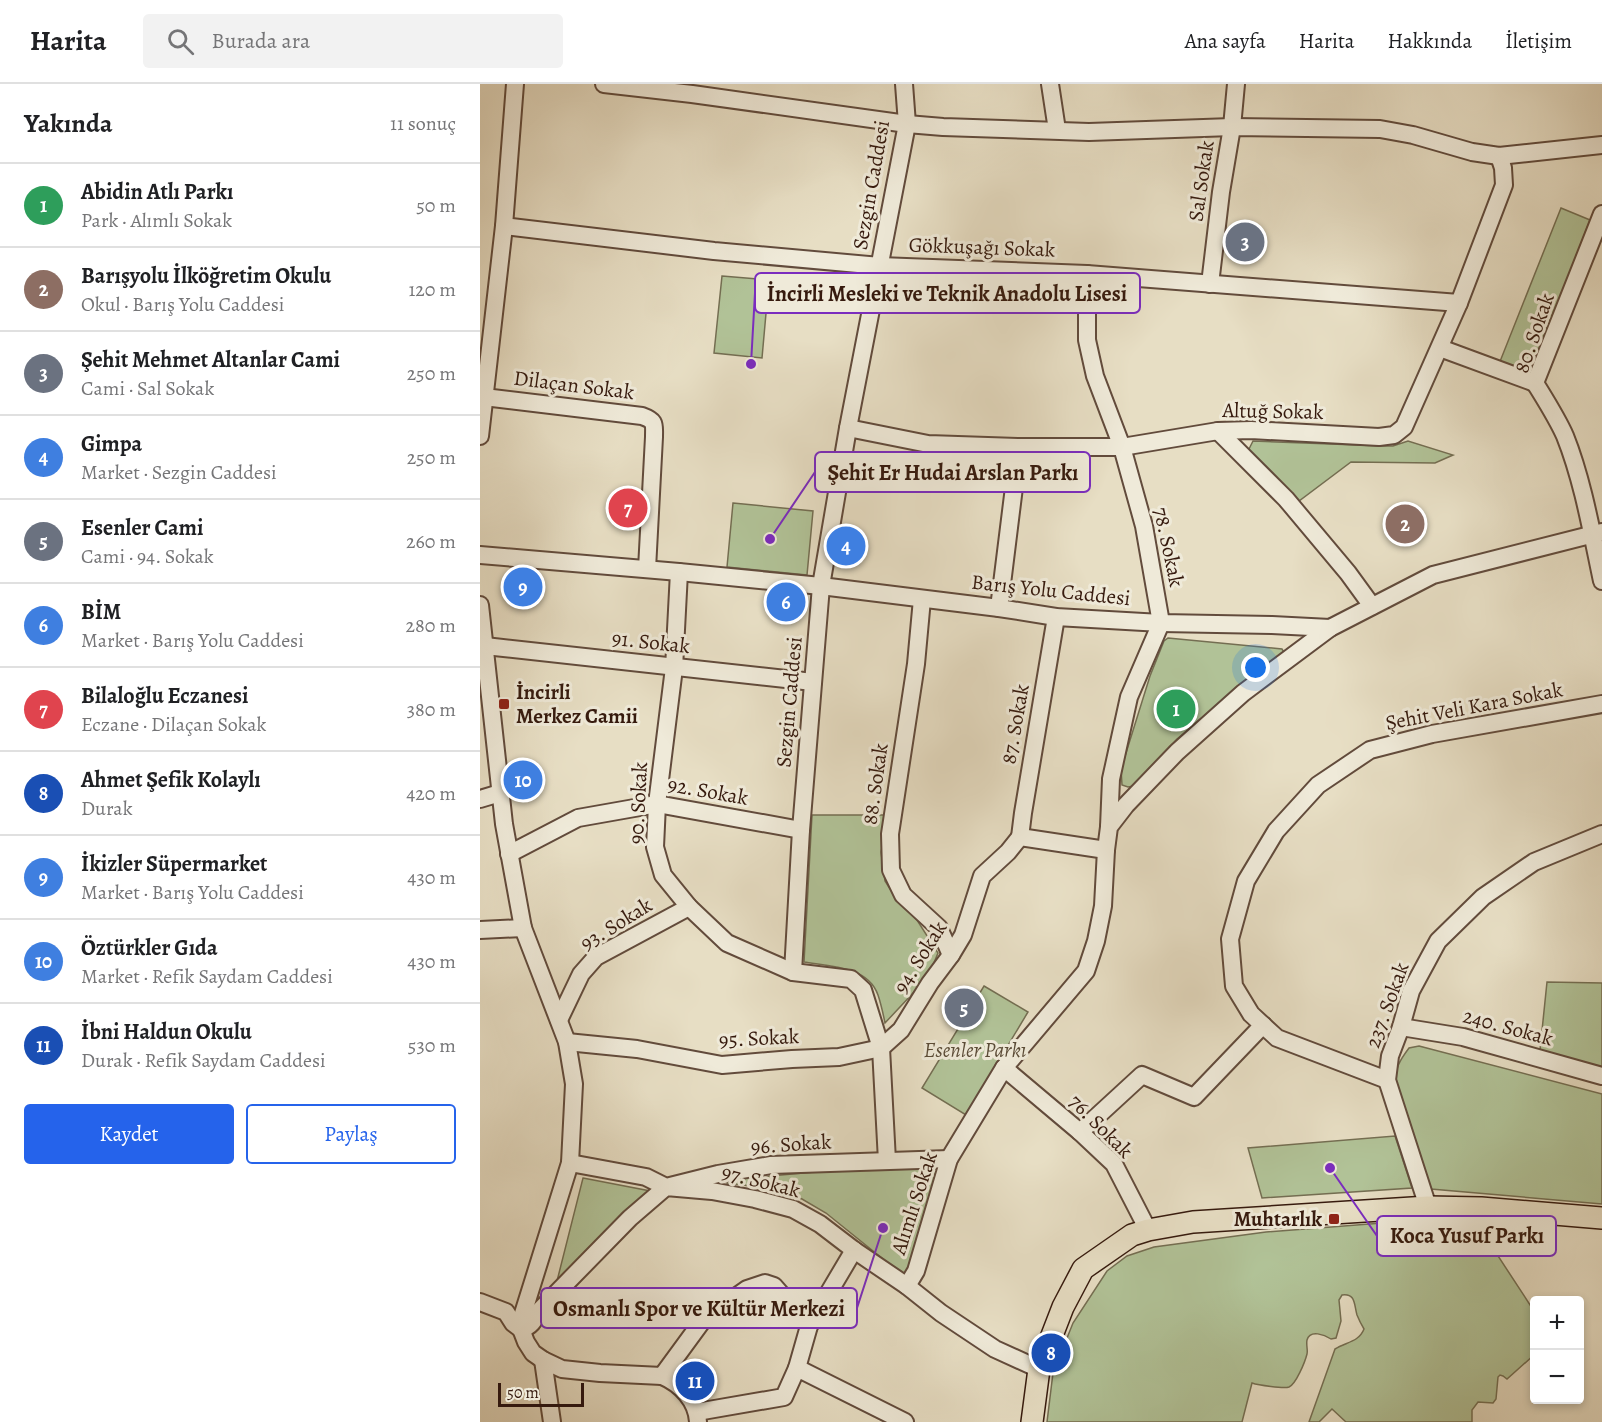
<!DOCTYPE html>
<html lang="tr">
<head>
<meta charset="utf-8">
<style>
  :root { --surface:#fff; --page:#f2f2f2; --text:#202124; --muted:#757577; --line:#e0e0e0; --accent:#2563eb }
  body { margin:0; font-family:Alegreya,serif; background:var(--page); color:var(--text) }
  .controls { position:absolute; right:18px; bottom:18px; display:grid; overflow:hidden; border-radius:6px; box-shadow:0 3px 9px #0003 }
  .controls button { width:54px; height:54px; display:grid; place-items:center; padding:0; border:0; border-bottom:2px solid var(--line); background:var(--surface); color:var(--text); font:30px sans-serif }
  .scale { position:absolute; left:18px; bottom:15px; width:86px; box-sizing:border-box; padding-left:6px; border:3px solid #361a0e; border-top:0; font-size:16px; line-height:21px; white-space:nowrap; color:#361a0e; -webkit-text-stroke:4px #efead9; paint-order:stroke }
  .you { position:absolute; left:776px; top:584px; width:21px; height:21px; margin:-15px; border:4px solid #fff; border-radius:50%; background:#1a73e8; box-shadow:0 0 0 9px #1a73e833 }
  .badge { display:grid; place-items:center; width:39px; height:39px; border-radius:50%; background:var(--accent); color:#fff; font-size:20px; font-weight:700 }
  .pin { position:absolute; translate:-50% -50%; border:3px solid #fff; box-shadow:0 2px 6px #0006 }
  .list { margin:0; padding:0; list-style:none }
  h2 { display:flex; justify-content:space-between; align-items:center; height:78px; margin:0; padding:0 24px; font-size:26px }
  h2 small { font-size:20px; font-weight:400; color:var(--muted) }
  .list li { display:grid; grid-template-columns:39px 1fr auto; gap:18px; align-items:center; box-sizing:border-box; height:84px; padding:0 24px; border-top:2px solid var(--line) }
  .list b { display:block; font-size:22px; white-space:nowrap }
  .list p { margin:0; font-size:20px; white-space:nowrap; color:var(--muted) }
  .list em { font-size:20px; font-style:normal; color:var(--muted) }
  .actions { display:flex; gap:12px; padding:18px 24px }
  .actions a { flex:1; padding:14px 0; border:2px solid var(--accent); border-radius:6px; text-align:center; font-size:21px; color:var(--accent) }
  .actions .main { background:var(--accent); color:#fff }
  .icon { flex:none; width:33px; height:33px; fill:none; stroke:currentColor; stroke-width:2; stroke-linecap:round; stroke-linejoin:round }
  .map { position:relative; flex:none; width:1122px; height:1338px; overflow:hidden }
  header { display:flex; align-items:center; gap:36px; box-sizing:border-box; height:84px; padding:0 30px; background:var(--surface); border-bottom:2px solid var(--line) }
  header strong { font-size:28px }
  nav { display:flex; gap:33px; margin-inline-start:auto; font-size:21px }
  .search { width:420px; height:54px; background:var(--page); display:flex; align-items:center; gap:15px; box-sizing:border-box; padding:0 21px; border-radius:6px; color:var(--muted); font-size:22px }
  main { display:flex }
  aside { flex:1; background:var(--surface) }
  .map>svg:first-child { display:block }
  .green { fill:#b1c297; stroke:#746e52; stroke-width:1.5 }
  .lines { fill:none; stroke-linecap:round; stroke-linejoin:round }
  .minor-casing { stroke:#624b3c; stroke-width:20 }
  .major-casing { stroke:#361a0e; stroke-width:24 }
  .minor { stroke:#efead9; stroke-width:16 }
  .major { stroke:#e7dec4; stroke-width:21 }
  .poi-dot { fill:#8f2418; stroke:#efead9; stroke-width:2 }
  .labels { text-anchor:middle; stroke-width:6; stroke-linejoin:round; paint-order:stroke }
  .street-label { font-size:21px; fill:#361a0e; stroke:#efead9 }
  .poi-label { font-size:21px; font-weight:bold; fill:#361a0e; stroke:#efead9; text-anchor:start }
  .park-label { font-size:21px; font-style:italic; fill:#5b4c37; stroke:#efead9 }
  .leader { fill:none; stroke:#7b2cbf; stroke-width:2 }
  .callout-dot { fill:#7b2cbf; stroke:#efead9; stroke-width:2 }
  .callout { fill:#efead9; stroke:#7b2cbf; stroke-width:2 }
  .callout-label { font-size:22px; text-anchor:middle; font-weight:bold; fill:#361a0e }
</style>
</head>
<body>
<header>
<strong>Harita</strong>
<div class="search"><svg class="icon" aria-label="search" viewBox="0 0 24 24"><circle cx="10" cy="10" r="6"/><path d="M15 15l6 6"/></svg>Burada ara</div>
<nav><a>Ana sayfa</a><a>Harita</a><a>Hakkında</a><a>İletişim</a></nav>
</header>
<main>
<aside>
<h2>Yakında<small>11 sonuç</small></h2>
<ul class="list">
<li><span class="badge" style="background:#2e9e5b">1</span><div><b>Abidin Atlı Parkı</b><p>Park · Alımlı Sokak</p></div><em>50 m</em></li>
<li><span class="badge" style="background:#8d6e63">2</span><div><b>Barışyolu İlköğretim Okulu</b><p>Okul · Barış Yolu Caddesi</p></div><em>120 m</em></li>
<li><span class="badge" style="background:#6b7280">3</span><div><b>Şehit Mehmet Altanlar Cami</b><p>Cami · Sal Sokak</p></div><em>250 m</em></li>
<li><span class="badge" style="background:#3f7fe0">4</span><div><b>Gimpa</b><p>Market · Sezgin Caddesi</p></div><em>250 m</em></li>
<li><span class="badge" style="background:#6b7280">5</span><div><b>Esenler Cami</b><p>Cami · 94. Sokak</p></div><em>260 m</em></li>
<li><span class="badge" style="background:#3f7fe0">6</span><div><b>BİM</b><p>Market · Barış Yolu Caddesi</p></div><em>280 m</em></li>
<li><span class="badge" style="background:#e0444e">7</span><div><b>Bilaloğlu Eczanesi</b><p>Eczane · Dilaçan Sokak</p></div><em>380 m</em></li>
<li><span class="badge" style="background:#1a4fb4">8</span><div><b>Ahmet Şefik Kolaylı</b><p>Durak</p></div><em>420 m</em></li>
<li><span class="badge" style="background:#3f7fe0">9</span><div><b>İkizler Süpermarket</b><p>Market · Barış Yolu Caddesi</p></div><em>430 m</em></li>
<li><span class="badge" style="background:#3f7fe0">10</span><div><b>Öztürkler Gıda</b><p>Market · Refik Saydam Caddesi</p></div><em>430 m</em></li>
<li><span class="badge" style="background:#1a4fb4">11</span><div><b>İbni Haldun Okulu</b><p>Durak · Refik Saydam Caddesi</p></div><em>530 m</em></li>
</ul>
<div class="actions"><a class="main">Kaydet</a><a>Paylaş</a></div>
</aside>
<div class="map">
<svg width="1122" height="1338" viewBox="0 0 1122 1338">
  <rect width="100%" height="100%" fill="#e7dec4"/>
  <filter id="stains"><feTurbulence type="fractalNoise" baseFrequency=".00333" numOctaves="4"/><feColorMatrix values="0 0 0 0 .2 0 0 0 0 .09 0 0 0 0 .02 0 0 0 .5 -.17"/></filter>
  <radialGradient id="worn" r=".72"><stop offset=".6" stop-color="#630" stop-opacity="0"/><stop offset="1" stop-color="#630" stop-opacity=".3"/></radialGradient>
  <g class="green">
    <polygon points="1081,124 1110,136 1050,292 1019,280"/>
    <polygon points="242,192 289,196 282,274 234,269"/>
    <polygon points="773,357 904,362 913,362 928,357 973,371 955,379 871,378 819,417 767,369"/>
    <polygon points="253,419 333,427 327,491 247,483"/>
    <polygon points="688,554 802,565 805,570 756,605 697,655 654,702 648,703 642,701 641,685 670,592 684,557"/>
    <path d="M332,731H409L401,768L405,797L417,816L437,836L458,869L448,893L405,939C403,929 401,920 398,911C388,882 349,882 324,878Z"/>
    <polygon points="1067,898 1122,899 1122,983 1060,966"/>
    <polygon points="504,902 548,928 486,1031 442,1004"/>
    <path d="M939,962L1122,1010V1120L951,1105L915,999C915,984 920,976 929,964Z"/>
    <polygon points="915,1052 932,1104 782,1114 768,1064"/>
    <polygon points="390,1083 429,1083 458,1086 431,1183 424,1192 346,1129 322,1115 287,1104 247,1099 247,1096"/>
    <polygon points="103,1094 186,1110 77,1197"/>
    <path d="M992,1132L1054,1227V1271L1027,1295L1023,1292L1020,1291L1018,1293L1016,1315L1013,1319L998,1318L992,1326V1338H866L852,1325L839,1338H829L855,1265C866,1258 879,1258 884,1245C881,1240 879,1236 877,1231C874,1221 876,1209 862,1211L859,1216L861,1237L856,1254L851,1255C845,1251 830,1245 827,1256C826,1261 828,1266 827,1270C825,1278 816,1300 809,1303C804,1305 778,1301 772,1299L762,1338H567L573,1289L593,1239L627,1187L647,1172L674,1163L786,1148Z"/>
  </g>
  <g class="lines">
    <defs>
      <g id="minor">
        <polyline points="124,0 212,10 427,40 463,43 609,48 752,43 900,45 933,51 992,68 1019,72 1122,61"/>
        <polyline points="570,0 577,46"/>
        <path d="M1122,130L1055,299C1066,317 1077,334 1085,352C1103,397 1112,450 1122,497"/>
        <polyline points="24,142 234,167 400,182 607,190 979,219"/>
        <polyline points="607,190 607,256 615,292 642,363 664,442 681,539 649,613 631,695 629,743"/>
        <polyline points="730,200 741,108 752,43 756,0"/>
        <polyline points="960,264 1055,299"/>
        <path d="M4,313L162,332C176,337 174,340 174,353L167,485"/>
        <polyline points="368,344 448,360 539,363 642,363 738,347 771,346 899,353 914,351 924,343 979,219 1024,101 1023,84 1019,72"/>
        <polyline points="738,347 806,415 868,489 892,522"/>
        <polyline points="0,352 24,142 35,0"/>
        <polyline points="0,471 199,488 341,502 519,524 576,533 681,539 792,541 850,544 953,491 1122,448"/>
        <polyline points="199,488 194,584 177,720 175,763 183,791 209,823 247,859 313,888 371,895 383,906 401,964 407,1077"/>
        <polyline points="442,515 436,580 410,750 411,786 423,811 459,844 471,871"/>
        <path d="M0,521L24,740L43,844L87,958L94,1000L90,1079L42,1233L41,1245L46,1258L53,1269L63,1276L82,1285L120,1289L182,1292C201,1300 217,1317 218,1338"/>
        <polyline points="519,524 539,363"/>
        <polyline points="5,562 333,598"/>
        <polyline points="0,715 20,709"/>
        <polyline points="540,753 543,729 576,533"/>
        <polyline points="29,770 98,734 177,720 321,746"/>
        <polyline points="0,846 43,844"/>
        <polyline points="313,888 321,746 341,502 368,344 427,40 424,0"/>
        <polyline points="79,936 101,890 116,873 209,823"/>
        <polyline points="921,943 983,953 1122,992"/>
        <polyline points="87,958 157,965 242,981 312,975 359,973 401,964 421,946 450,899 471,871 483,851 502,792 528,768 540,753 626,766"/>
        <polyline points="524,984 600,1048 634,1080 668,1146"/>
        <polyline points="907,996 797,954 771,930 754,902 750,855 766,797 796,747 838,701 890,666 952,650 1122,620"/>
        <polyline points="600,1048 662,991 714,1013 783,941"/>
        <polyline points="90,1079 166,1093 186,1103 238,1090 291,1081 469,1075"/>
        <polyline points="948,1123 907,996 910,972 921,943 931,907 958,857 1003,813 1054,778 1122,750"/>
        <polyline points="427,1202 436,1187 469,1075 524,984 606,887 616,857 623,822 626,766 629,743 646,721 697,668 763,609 850,544"/>
        <path d="M0,1218L26,1228L33,1239L41,1245C51,1243 54,1237 58,1228L150,1134L186,1103L232,1107L275,1115L313,1125L340,1140L374,1166L427,1202L461,1229L515,1265L559,1285"/>
        <polyline points="63,1276 72,1338"/>
        <polyline points="317,1284 425,1338"/>
        <polyline points="182,1292 223,1236 267,1205 285,1199 294,1202 329,1242"/>
        <polyline points="217,1328 304,1313 317,1284 329,1242 374,1166"/>
      </g>
      <polyline id="major" points="552,1338 559,1285 583,1223 603,1185 652,1151 668,1146 713,1138 948,1123 1001,1124 1122,1134"/>
    </defs>
    <use href="#minor" class="minor-casing"/>
    <use href="#major" class="major-casing"/>
    <use href="#minor" class="minor"/>
    <use href="#major" class="major"/>
  </g>
  <g class="poi-dot">
    <rect x="18" y="614" width="12" height="12" rx="3"/>
    <rect x="848" y="1129" width="12" height="12" rx="3"/>
  </g>
  <g class="labels">
    <g class="street-label">
      <text transform="translate(721 97) rotate(-82)" y="7">Sal Sokak</text>
      <text transform="translate(391 101) rotate(-80)" y="7">Sezgin Caddesi</text>
      <text transform="translate(502 163) rotate(2)" y="7">Gökkuşağı Sokak</text>
      <text transform="translate(1054 249) rotate(-71)" y="7">80. Sokak</text>
      <text transform="translate(94 301) rotate(7)" y="7">Dilaçan Sokak</text>
      <text transform="translate(793 327) rotate(1)" y="7">Altuğ Sokak</text>
      <text transform="translate(689 463) rotate(78)" y="7">78. Sokak</text>
      <text transform="translate(571 506) rotate(6)" y="7">Barış Yolu Caddesi</text>
      <text transform="translate(171 558) rotate(6)" y="7">91. Sokak</text>
      <text transform="translate(309 618) rotate(-85)" y="7">Sezgin Caddesi</text>
      <text transform="translate(994 622) rotate(-11)" y="7">Şehit Veli Kara Sokak</text>
      <text transform="translate(535 640) rotate(-80)" y="7">87. Sokak</text>
      <text transform="translate(395 700) rotate(-82)" y="7">88. Sokak</text>
      <text transform="translate(228 707) rotate(10)" y="7">92. Sokak</text>
      <text transform="translate(158 719) rotate(-87)" y="7">90. Sokak</text>
      <text transform="translate(136 840) rotate(-32)" y="7">93. Sokak</text>
      <text transform="translate(440 873) rotate(-58)" y="7">94. Sokak</text>
      <text transform="translate(907 921) rotate(-70)" y="7">237. Sokak</text>
      <text transform="translate(1028 943) rotate(15)" y="7">240. Sokak</text>
      <text transform="translate(279 954) rotate(-3)" y="7">95. Sokak</text>
      <text transform="translate(621 1042) rotate(45)" y="7">76. Sokak</text>
      <text transform="translate(311 1060) rotate(-4)" y="7">96. Sokak</text>
      <text transform="translate(281 1097) rotate(14)" y="7">97. Sokak</text>
      <text transform="translate(434 1119) rotate(-72)" y="7">Alımlı Sokak</text>
    </g>
    <g class="poi-label">
      <text x="36" y="615">İncirli<tspan x="36" dy="24">Merkez Camii</tspan></text>
      <text x="842" y="1142" text-anchor="end">Muhtarlık</text>
    </g>
    <g class="park-label">
      <text x="495" y="973">Esenler Parkı</text>
    </g>
  </g>
  <path class="leader" d="M271 280L275 209M290 455L335 388M850 1084L897 1152M403 1144L377 1224"/>
  <g class="callout-dot">
    <circle cx="271" cy="280" r="6"/>
    <circle cx="290" cy="455" r="6"/>
    <circle cx="850" cy="1084" r="6"/>
    <circle cx="403" cy="1144" r="6"/>
  </g>
  <g class="callout">
    <rect x="275" y="189" width="385" height="40" rx="6"/>
    <rect x="335" y="368" width="275" height="40" rx="6"/>
    <rect x="897" y="1132" width="179" height="40" rx="6"/>
    <rect x="61" y="1204" width="316" height="40" rx="6"/>
  </g>
  <g class="callout-label">
    <text x="467" y="217">İncirli Mesleki ve Teknik Anadolu Lisesi</text>
    <text x="473" y="396">Şehit Er Hudai Arslan Parkı</text>
    <text x="987" y="1159">Koca Yusuf Parkı</text>
    <text x="219" y="1232">Osmanlı Spor ve Kültür Merkezi</text>
  </g>
  <rect width="100%" height="100%" filter="url(#stains)"/>
  <rect width="100%" height="100%" fill="url(#worn)"/>
</svg>
<div class="controls">
<button>+</button>
<button>−</button>
</div>
<div class="scale">50 m</div>
<div class="you"></div>
<div class="pin badge" style="left:696px;top:625px;background:#2e9e5b">1</div>
<div class="pin badge" style="left:925px;top:440px;background:#8d6e63">2</div>
<div class="pin badge" style="left:765px;top:158px;background:#6b7280">3</div>
<div class="pin badge" style="left:366px;top:462px;background:#3f7fe0">4</div>
<div class="pin badge" style="left:484px;top:924px;background:#6b7280">5</div>
<div class="pin badge" style="left:306px;top:518px;background:#3f7fe0">6</div>
<div class="pin badge" style="left:148px;top:424px;background:#e0444e">7</div>
<div class="pin badge" style="left:571px;top:1269px;background:#1a4fb4">8</div>
<div class="pin badge" style="left:43px;top:503px;background:#3f7fe0">9</div>
<div class="pin badge" style="left:43px;top:696px;background:#3f7fe0">10</div>
<div class="pin badge" style="left:215px;top:1297px;background:#1a4fb4">11</div>
</div>
</main>
</body>
</html>
